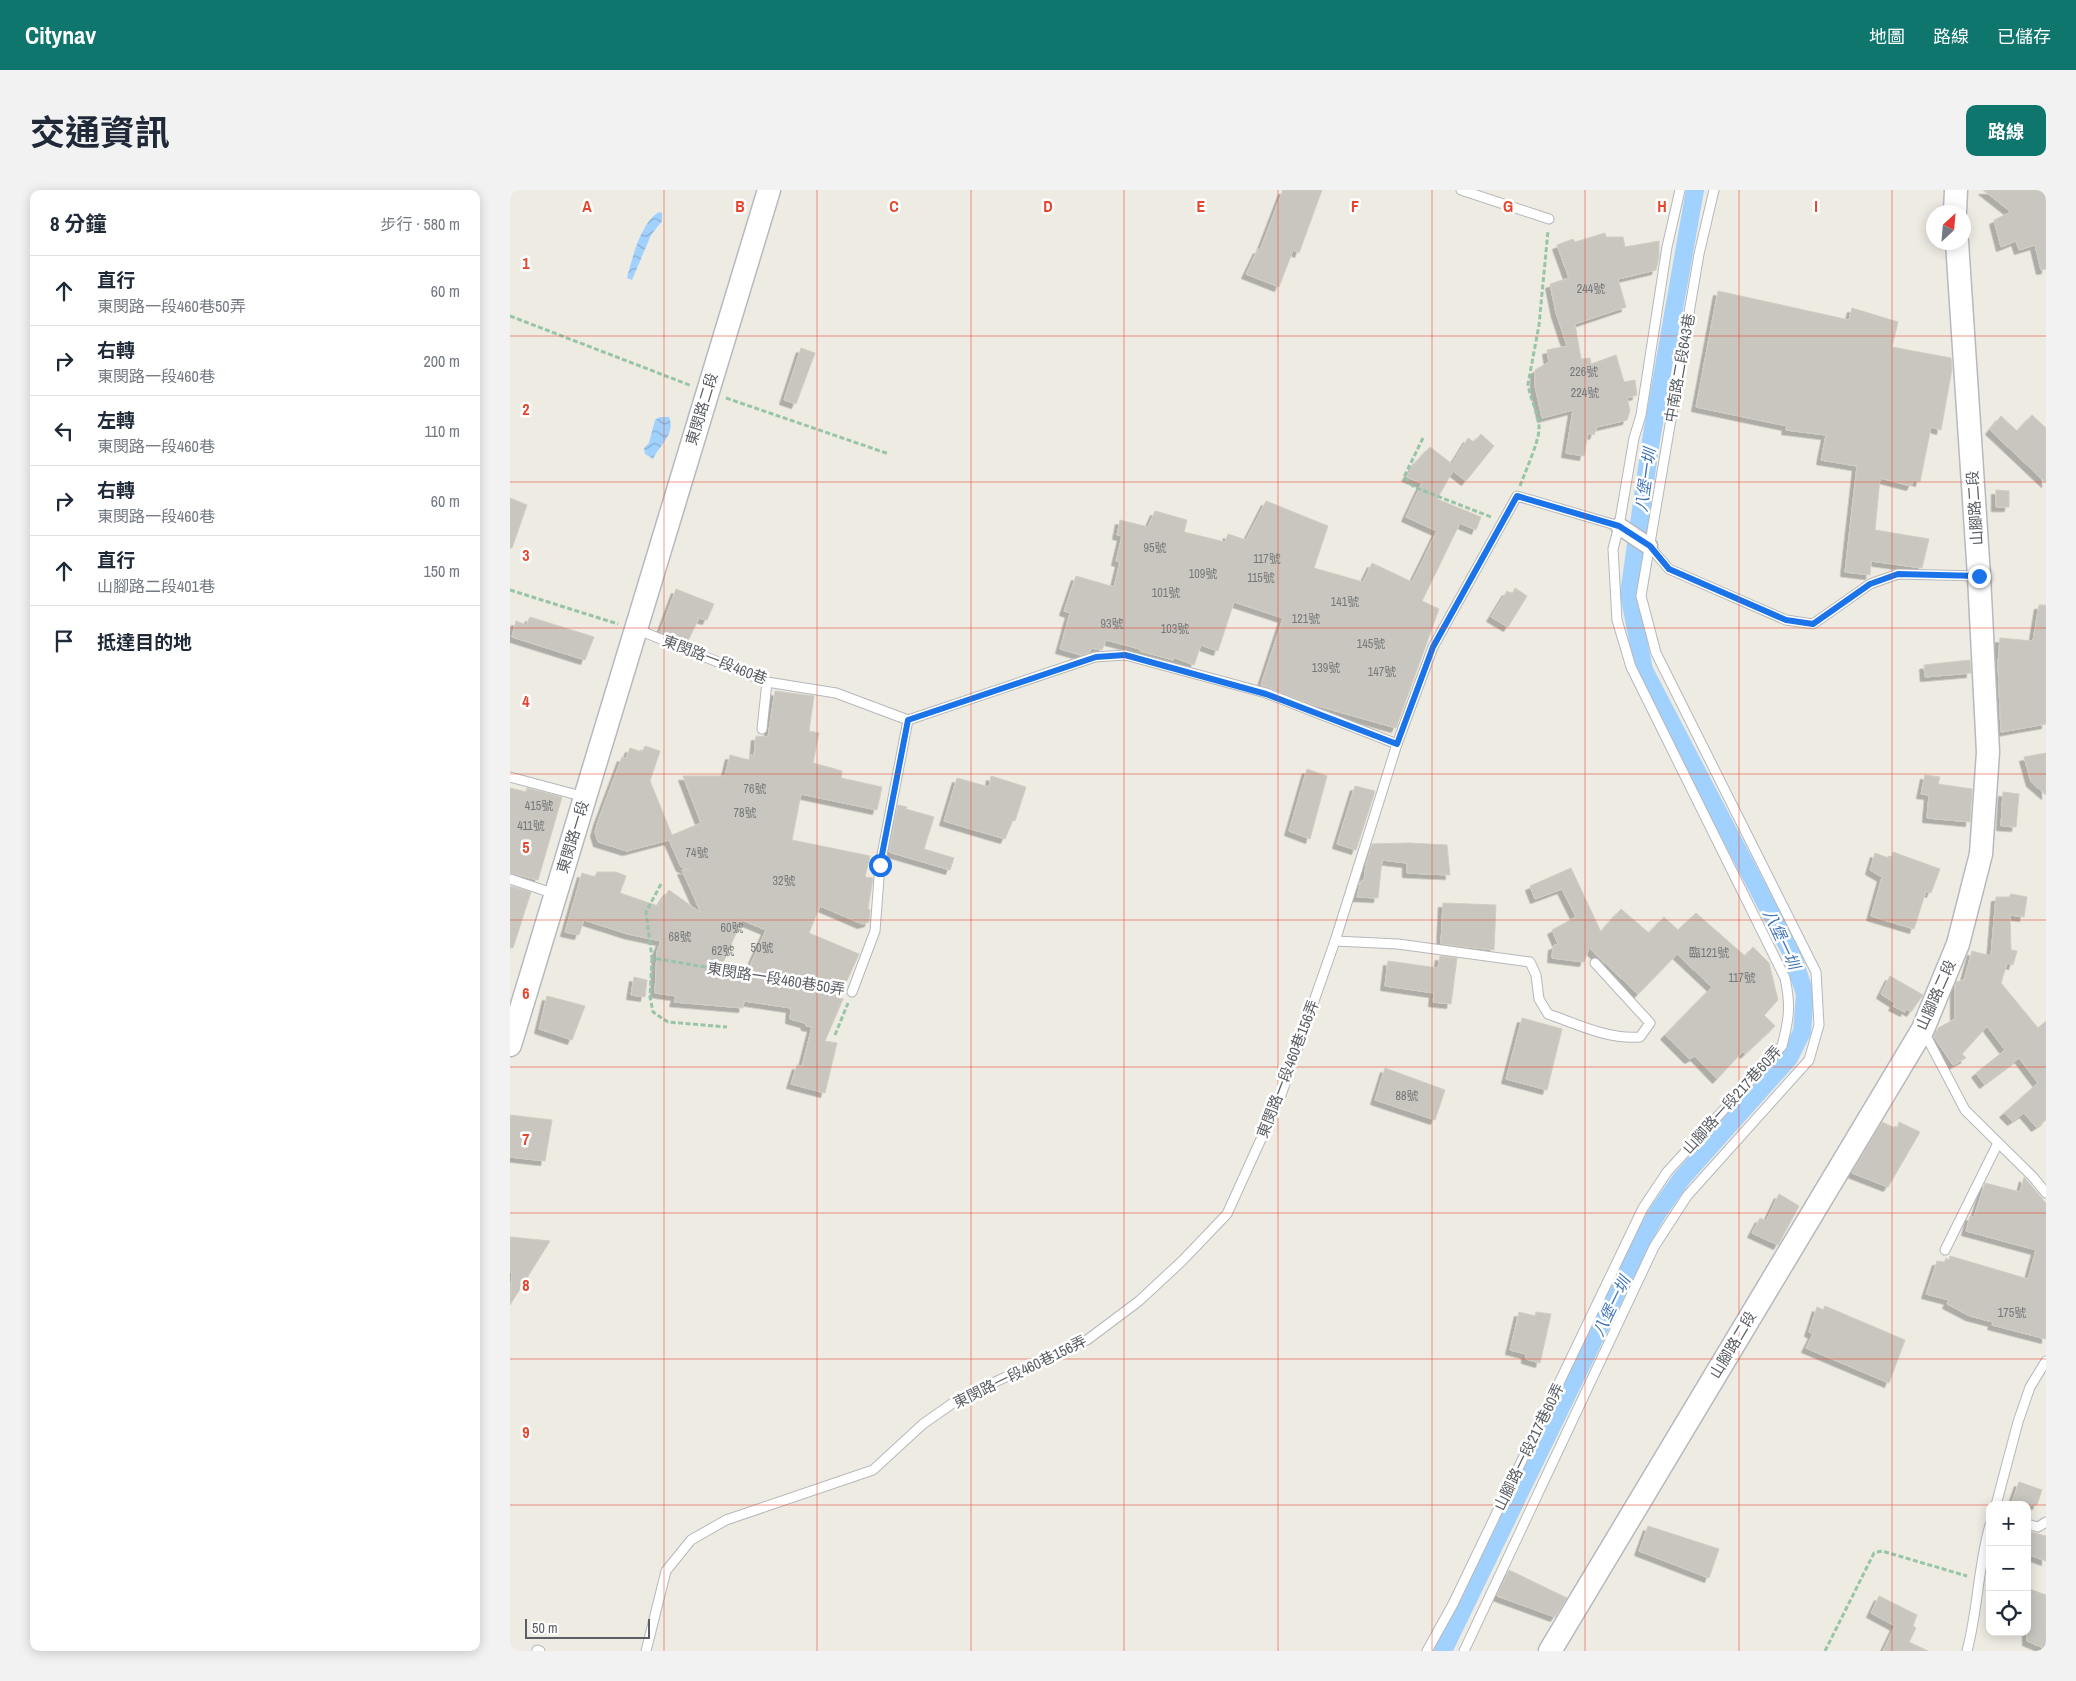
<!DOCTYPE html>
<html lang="zh-TW">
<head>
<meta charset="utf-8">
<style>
  :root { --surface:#fff; --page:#f2f2f3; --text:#1f2937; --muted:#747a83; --line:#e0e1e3; --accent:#0f766e }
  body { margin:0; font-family:"Archivo Narrow","Noto Sans TC",sans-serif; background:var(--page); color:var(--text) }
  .controls { position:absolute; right:15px; bottom:15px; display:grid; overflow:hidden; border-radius:10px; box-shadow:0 2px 12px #0003 }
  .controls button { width:45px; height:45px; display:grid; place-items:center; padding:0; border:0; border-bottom:1px solid var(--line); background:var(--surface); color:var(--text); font:25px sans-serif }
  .compass { position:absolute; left:1416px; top:15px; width:45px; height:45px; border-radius:50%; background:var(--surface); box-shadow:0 2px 12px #0003; rotate:26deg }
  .scale { position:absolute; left:15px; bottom:12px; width:125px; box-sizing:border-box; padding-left:5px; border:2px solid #5a5e63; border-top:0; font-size:14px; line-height:18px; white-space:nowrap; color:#5a5e63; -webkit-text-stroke:4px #fff; paint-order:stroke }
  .stop { position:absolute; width:15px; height:15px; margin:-11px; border:4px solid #1a73e8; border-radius:50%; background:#fff }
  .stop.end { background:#1a73e8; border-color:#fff; box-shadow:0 1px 5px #0008 }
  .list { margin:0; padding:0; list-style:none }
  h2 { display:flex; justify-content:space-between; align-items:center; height:65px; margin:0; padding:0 20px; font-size:21px }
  h2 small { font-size:16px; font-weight:400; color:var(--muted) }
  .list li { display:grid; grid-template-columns:32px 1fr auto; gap:15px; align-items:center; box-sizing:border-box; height:70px; padding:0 20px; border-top:1px solid var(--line) }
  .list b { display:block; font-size:19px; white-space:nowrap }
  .list p { margin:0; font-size:16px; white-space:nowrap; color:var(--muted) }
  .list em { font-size:16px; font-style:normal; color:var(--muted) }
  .icon { flex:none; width:28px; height:28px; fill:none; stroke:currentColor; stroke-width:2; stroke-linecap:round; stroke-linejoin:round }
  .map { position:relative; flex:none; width:1536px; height:1461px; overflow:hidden; border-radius:10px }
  header { display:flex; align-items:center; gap:30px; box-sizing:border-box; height:70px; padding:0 25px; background:var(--accent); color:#fff }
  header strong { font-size:24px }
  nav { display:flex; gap:28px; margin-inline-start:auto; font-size:18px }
  .intro { display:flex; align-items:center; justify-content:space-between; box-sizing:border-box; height:120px; padding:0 30px }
  h1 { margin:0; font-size:35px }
  .button { padding:12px 22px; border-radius:10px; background:var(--accent); color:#fff; font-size:18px; font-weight:700 }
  main { display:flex; gap:30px; padding:0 30px }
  aside { flex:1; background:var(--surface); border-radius:10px; box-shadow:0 2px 12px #0003 }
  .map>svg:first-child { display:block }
  .water { fill:url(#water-waves) }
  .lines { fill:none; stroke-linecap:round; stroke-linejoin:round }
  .canal { stroke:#a1d1fe; stroke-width:18 }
  .building { fill:#c8c6bf; stroke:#d2cdc1; fill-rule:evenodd; filter:url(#shadow) }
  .service-casing { stroke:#b5b8bc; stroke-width:11 }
  .minor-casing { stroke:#b5b8bc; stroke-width:19 }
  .secondary-casing { stroke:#b6b9be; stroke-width:25 }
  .path { stroke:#98c5a7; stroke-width:3; stroke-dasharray:5 2.5; stroke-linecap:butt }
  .service { stroke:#fff; stroke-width:9 }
  .minor { stroke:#fff; stroke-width:16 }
  .secondary { stroke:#fff; stroke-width:22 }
  .route { stroke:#1a73e8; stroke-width:6 }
  .grid { fill:none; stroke:#e7462e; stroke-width:1; stroke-opacity:0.55 }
  .labels { text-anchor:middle; stroke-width:5; stroke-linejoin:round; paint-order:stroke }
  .number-label { font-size:12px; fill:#76787a }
  .street-label { font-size:15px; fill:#5a5e63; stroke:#fff }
  .water-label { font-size:16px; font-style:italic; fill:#4175b8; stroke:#fff }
  .grid-label { font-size:16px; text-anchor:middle; font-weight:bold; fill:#e7462e; stroke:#fff; stroke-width:5; stroke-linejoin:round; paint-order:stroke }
</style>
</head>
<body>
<header>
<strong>Citynav</strong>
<nav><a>地圖</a><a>路線</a><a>已儲存</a></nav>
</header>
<div class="intro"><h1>交通資訊</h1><a class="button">路線</a></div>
<main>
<aside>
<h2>8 分鐘<small>步行 · 580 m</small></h2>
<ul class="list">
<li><svg class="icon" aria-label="ahead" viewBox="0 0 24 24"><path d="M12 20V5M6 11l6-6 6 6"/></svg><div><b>直行</b><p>東閔路一段460巷50弄</p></div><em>60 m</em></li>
<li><svg class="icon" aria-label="right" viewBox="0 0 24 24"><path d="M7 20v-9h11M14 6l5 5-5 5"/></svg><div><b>右轉</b><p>東閔路一段460巷</p></div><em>200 m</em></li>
<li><svg class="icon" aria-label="left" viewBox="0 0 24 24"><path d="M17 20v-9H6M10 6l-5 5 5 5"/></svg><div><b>左轉</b><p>東閔路一段460巷</p></div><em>110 m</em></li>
<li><svg class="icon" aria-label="right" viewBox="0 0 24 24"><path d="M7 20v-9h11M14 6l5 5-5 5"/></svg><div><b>右轉</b><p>東閔路一段460巷</p></div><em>60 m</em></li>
<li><svg class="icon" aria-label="ahead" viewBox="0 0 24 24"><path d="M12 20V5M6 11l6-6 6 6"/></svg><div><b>直行</b><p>山腳路二段401巷</p></div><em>150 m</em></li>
<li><svg class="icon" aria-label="arrive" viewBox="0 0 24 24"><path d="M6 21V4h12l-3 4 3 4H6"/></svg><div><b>抵達目的地</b></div></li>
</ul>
</aside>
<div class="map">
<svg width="1536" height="1461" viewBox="0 0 1536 1461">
  <defs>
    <pattern id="water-waves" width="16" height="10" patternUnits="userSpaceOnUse" patternTransform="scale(1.25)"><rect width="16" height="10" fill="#a1d1fe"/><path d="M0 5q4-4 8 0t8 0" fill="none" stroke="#86add1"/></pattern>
    <filter id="shadow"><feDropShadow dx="-4.5" dy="4.5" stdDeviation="0" flood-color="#0004"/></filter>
  </defs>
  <rect width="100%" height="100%" fill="#edebe2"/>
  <g class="water">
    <path d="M149,22L152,23V31L141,45L122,90L117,88C122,69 131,32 149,22Z"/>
    <path d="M150,227H159C166,243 150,255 143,269L135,264L134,258L139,253L145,230Z"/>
  </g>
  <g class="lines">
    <polyline class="canal" points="933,1461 1132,1050 1148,1022 1172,988 1279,868 1292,842 1295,804 1282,764 1134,480 1119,404 1141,250 1185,0"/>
  </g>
  <g class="building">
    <polygon points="773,0 812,0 789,63 783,60 769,97 736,84 748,59 750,60"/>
    <polygon points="1473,0 1536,0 1536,79 1531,80 1525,55 1509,60 1506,51 1491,57 1484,30 1501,22"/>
    <polygon points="1095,43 1096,47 1113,47 1115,57 1149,51 1149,67 1146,80 1108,89 1116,117 1065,134 1071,169 1080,168 1081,174 1106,165 1114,192 1125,190 1127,205 1117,208 1120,220 1117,230 1087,237 1084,245 1078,243 1074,266 1056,263 1063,220 1032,228 1025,196 1025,180 1039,172 1037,160 1057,156 1046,123 1040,94 1059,88 1047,55 1063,49 1065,52"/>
    <polygon points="1208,101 1339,130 1342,118 1388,132 1382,157 1441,168 1442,179 1431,240 1421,237 1410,292 1404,290 1401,296 1370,288 1365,340 1419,349 1412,378 1361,371 1360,385 1335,382 1347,276 1311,270 1316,245 1276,240 1277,236 1186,217"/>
    <polygon points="291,158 305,163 286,214 274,210"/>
    <polygon points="1522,225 1536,238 1536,293 1480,240 1491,226 1507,241"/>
    <polygon points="971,244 984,256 956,291 943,281 927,309 971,327 966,340 950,333 912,411 929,419 886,538 801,514 751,495 773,428 724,412 708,461 691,455 684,475 663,467 663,470 630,461 630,459 596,450 592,460 581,458 580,462 571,465 550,459 560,423 554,421 566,386 604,397 610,372 606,371 612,346 607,345 610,330 638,337 645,321 677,330 674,342 715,352 718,344 736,350 756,311 818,336 804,378 853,392 862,373 902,392 927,341 896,327 912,293 896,287 907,271 920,257 942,274 958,248 964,252"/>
    <polygon points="1486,300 1499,301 1499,317 1486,317"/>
    <polygon points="0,308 17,315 2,358 0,358"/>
    <polygon points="1005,398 1017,406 998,437 981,427 997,401 1002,404"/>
    <polygon points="166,399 204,414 197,430 189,428 177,453 150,442"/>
    <polygon points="1529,415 1536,415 1536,534 1491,542 1488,474 1490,448 1523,451"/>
    <polygon points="20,427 84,447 75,470 2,447 6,431 16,435"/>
    <polygon points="1460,470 1461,483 1415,487 1414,475"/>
    <path d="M265,501L304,506L299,541L309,543L303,573L332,581L331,588L372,597L367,620L291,604L282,650L360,666L355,687L363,688L358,718L360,720L359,732L352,734L310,716L299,743L349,764L329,808L333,809L315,851L327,853L315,903L281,894L287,875L292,876L302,837L296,836L295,833L280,829L281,818L234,811L233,818L164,812L166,806L145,803L147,761L151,751L118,744L74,730L69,745L55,742L72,683L85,687L87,682H106L116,686L110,703L148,716L159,700L191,723L172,680H181L171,677L159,650L117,661L88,652L85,642L88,631L112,567L116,568L120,558L132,562L135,556L150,561L140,591L162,645L191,633L173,586H215L220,565L239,570L240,565L244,566L246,546L258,547ZM232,730L256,740L235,787L209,782Z"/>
    <polygon points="1536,563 1536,605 1521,592 1514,567"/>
    <polygon points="797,579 817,586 800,649 779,641"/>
    <polygon points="1415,585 1430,587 1428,594 1462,599 1460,632 1417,628 1419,605 1411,604"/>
    <polygon points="481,586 516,597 505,631 503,630 495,649 434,631 447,588 479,597"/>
    <polygon points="845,596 865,601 846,660 827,654"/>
    <polygon points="0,598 16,602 17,598 52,607 28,690 0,683"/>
    <polygon points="1493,602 1509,604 1506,637 1491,636"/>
    <polygon points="388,615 397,617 396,619 424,627 414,659 444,668 440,680 379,662"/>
    <polygon points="899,653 937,655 940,685 897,683 897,673 872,670 868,708 847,707 851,691 854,691 856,675 862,654"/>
    <polygon points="1383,662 1430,679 1421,703 1416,701 1404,739 1361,726 1372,687 1360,680 1365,663 1381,669"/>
    <polygon points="1061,678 1091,742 1111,719 1139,743 1154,727 1168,740 1186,723 1235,766 1243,757 1259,773 1268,810 1254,825 1265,836 1235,864 1233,861 1207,889 1185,866 1179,869 1155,845 1202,797 1167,764 1128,804 1079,758 1074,772 1042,768 1043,756 1048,754 1042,740 1066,727 1052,699 1025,709 1020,696"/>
    <polygon points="0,696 21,702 3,758 0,757"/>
    <polygon points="1501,704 1517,707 1514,727 1500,725 1501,760 1507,761 1503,775 1497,773 1491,793 1528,838 1536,831 1536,930 1526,937 1514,923 1502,931 1494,923 1528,893 1509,868 1474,894 1466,883 1495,860 1477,836 1452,864 1456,868 1443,875 1424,847 1428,838 1445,829 1445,796 1446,792 1454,790 1462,761 1481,766 1486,707 1499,707"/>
    <polygon points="933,713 986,715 984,760 931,754"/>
    <polygon points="930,766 947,768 941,814 923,812 924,803 875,796 878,771 928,778"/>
    <polygon points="1380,786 1413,805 1401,822 1396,819 1395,822 1383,816 1385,813 1371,804"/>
    <polygon points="124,787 137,790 135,807 121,805"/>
    <polygon points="37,806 75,816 62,850 29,839"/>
    <polygon points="1012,828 1052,839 1037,900 996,889"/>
    <polygon points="875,878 935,900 925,930 865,910"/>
    <polygon points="0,925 42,930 35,971 0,967"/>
    <polygon points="1372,932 1387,939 1389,932 1410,942 1378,997 1342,983"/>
    <polygon points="1514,987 1536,1013 1536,1149 1482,1135 1483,1132 1460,1126 1437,1114 1439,1110 1416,1104 1427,1071 1435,1072 1436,1068 1439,1070 1440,1066 1518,1089 1526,1060 1456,1041 1460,1026 1464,1027 1475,993 1510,1002"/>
    <polygon points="1269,1004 1289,1016 1268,1055 1242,1043 1250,1028 1256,1031"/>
    <polygon points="0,1047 40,1051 0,1115 2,1083 0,1082"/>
    <polygon points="1315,1116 1395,1150 1379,1193 1296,1158 1303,1144 1299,1142 1307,1117 1313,1120"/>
    <polygon points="1009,1122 1025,1126 1026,1122 1041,1124 1030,1173 1016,1169 1016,1164 1000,1160"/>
    <polygon points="1509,1292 1532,1300 1527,1315 1501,1315"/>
    <polygon points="1138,1336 1209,1359 1199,1388 1129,1361"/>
    <polygon points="1517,1341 1536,1346 1536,1371 1517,1364"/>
    <polygon points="999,1380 1057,1408 1045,1427 987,1406"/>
    <polygon points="1517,1398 1536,1405 1536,1459 1517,1451"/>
    <polygon points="1369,1406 1407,1425 1403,1436 1406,1438 1399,1452 1418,1461 1373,1461 1385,1436 1361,1423"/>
  </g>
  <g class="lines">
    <defs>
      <g id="service">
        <polyline points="951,0 1039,29"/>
        <polyline points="1139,356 1159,379 1276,430 1303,434 1360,394 1388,384 1468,386"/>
        <polyline points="126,439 257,492 326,503 398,530 585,467 615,465 756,503 887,554 923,457 1007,306 1109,336"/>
        <polyline points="252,539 257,492"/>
        <polyline points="0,587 75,607"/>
        <polyline points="0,689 45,704"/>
        <path d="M825,751L888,754L1020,772L1026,785L1029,809L1038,824C1067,834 1099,850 1130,847L1140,833L1085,773"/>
        <polyline points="342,802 365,741 370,675 398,530"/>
        <polyline points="1414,842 1455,920 1523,987 1536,1003"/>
        <polyline points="1435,1060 1488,953"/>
        <polyline points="1486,1315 1508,1232 1520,1197 1536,1171"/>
        <polyline points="1517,1334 1528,1337 1536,1332"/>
        <polyline points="27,1460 30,1461"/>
        <polyline points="136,1461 156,1381 181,1350 216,1330 363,1280 413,1234 450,1208 577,1150 629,1111 672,1071 717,1024 771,905 825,751 887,554"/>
        <path d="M917,1461L943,1414L1133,1018L1157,982L1272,856C1279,829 1281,816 1275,788L1121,477L1107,430L1103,359L1109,336L1124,248L1131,225L1157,57L1170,0"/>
        <polyline points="954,1461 1144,1057 1177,1006 1299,870 1309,835 1306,782 1146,463 1131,406 1189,64 1204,0"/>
        <path d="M1457,1461C1468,1420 1468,1376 1480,1335"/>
      </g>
      <polyline id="minor" points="1109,336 1139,356"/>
      <g id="secondary">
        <polyline points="1445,22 1446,0"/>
        <polyline points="0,855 259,0"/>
        <polyline points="1040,1461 1413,839 1448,754 1471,664 1478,562 1469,386 1447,52"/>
      </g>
    </defs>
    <use href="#service" class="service-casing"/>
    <use href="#minor" class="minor-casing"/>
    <use href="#secondary" class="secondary-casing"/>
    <g class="path">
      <polyline points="0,126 182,196"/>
      <polyline points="216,208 379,264"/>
      <polyline points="913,248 894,287 904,297 981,327"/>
      <path d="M1010,296C1015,282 1028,254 1029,240C1030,225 1020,210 1018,194L1029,135L1038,41"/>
      <polyline points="0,400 108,434"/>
      <polyline points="151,694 136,722 142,768 330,800"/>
      <polyline points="142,768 140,807 143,822 158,832 217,837"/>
      <polyline points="325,845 338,813"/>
      <polyline points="1315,1461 1364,1363 1372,1361 1457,1386"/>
    </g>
    <use href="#service" class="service"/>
    <use href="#minor" class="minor"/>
    <use href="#secondary" class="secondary"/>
  </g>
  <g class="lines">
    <polyline class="route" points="370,675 398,530 586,467 615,465 756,504 887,554 923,457 1007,306 1109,336 1140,356 1159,379 1276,430 1303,434 1360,394 1388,384 1469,386"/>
  </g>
  <path class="grid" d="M154,0V1461M307,0V1461M461,0V1461M614,0V1461M768,0V1461M922,0V1461M1075,0V1461M1229,0V1461M1382,0V1461M0,146H1536M0,292H1536M0,438H1536M0,584H1536M0,730H1536M0,877H1536M0,1023H1536M0,1169H1536M0,1315H1480M1517,1315H1536"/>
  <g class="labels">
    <g class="number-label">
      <text x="1081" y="103">244號</text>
      <text x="1074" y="186">226號</text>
      <text x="1075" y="207">224號</text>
      <text x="645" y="362">95號</text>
      <text x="757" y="373">117號</text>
      <text x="693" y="388">109號</text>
      <text x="751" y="392">115號</text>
      <text x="656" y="407">101號</text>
      <text x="835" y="416">141號</text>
      <text x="796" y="433">121號</text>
      <text x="602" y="438">93號</text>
      <text x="665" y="443">103號</text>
      <text x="861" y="458">145號</text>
      <text x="816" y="482">139號</text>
      <text x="872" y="486">147號</text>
      <text x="245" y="603">76號</text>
      <text x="29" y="620">415號</text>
      <text x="235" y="627">78號</text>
      <text x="21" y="640">411號</text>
      <text x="187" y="667">74號</text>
      <text x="274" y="695">32號</text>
      <text x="222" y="742">60號</text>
      <text x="170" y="751">68號</text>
      <text x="252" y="762">50號</text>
      <text x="213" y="765">62號</text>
      <text x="1199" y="767">臨121號</text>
      <text x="1232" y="792">117號</text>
      <text x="897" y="910">88號</text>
      <text x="1502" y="1127">175號</text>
    </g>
    <g class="street-label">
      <text transform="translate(1170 178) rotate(-80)" y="5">中南路二段643巷</text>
      <text transform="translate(192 219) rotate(-73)" y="5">東閔路二段</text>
      <text transform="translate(1465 318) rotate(-94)" y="5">山腳路二段</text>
      <text transform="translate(205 470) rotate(21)" y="5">東閔路一段460巷</text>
      <text transform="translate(63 647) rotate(-73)" y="5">東閔路一段</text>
      <text transform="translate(266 789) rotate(9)" y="5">東閔路一段460巷50弄</text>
      <text transform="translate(1426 805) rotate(-66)" y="5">山腳路二段</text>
      <text transform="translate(778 879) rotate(-69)" y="5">東閔路一段460巷156弄</text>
      <text transform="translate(1222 910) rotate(-48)" y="5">山腳路一段217巷60弄</text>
      <text transform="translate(1223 1155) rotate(-59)" y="5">山腳路二段</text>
      <text transform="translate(510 1182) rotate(-26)" y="5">東閔路一段460巷156弄</text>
      <text transform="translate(1019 1257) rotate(-64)" y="5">山腳路一段217巷60弄</text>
    </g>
    <g class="water-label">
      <text transform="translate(1135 290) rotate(-82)" y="6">八堡一圳</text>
      <text transform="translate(1272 749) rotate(65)" y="6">八堡一圳</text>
      <text transform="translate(1101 1116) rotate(-64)" y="6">八堡一圳</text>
    </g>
  </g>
  <g class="grid-label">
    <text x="77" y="22">A</text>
    <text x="230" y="22">B</text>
    <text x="384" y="22">C</text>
    <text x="538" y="22">D</text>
    <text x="691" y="22">E</text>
    <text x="845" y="22">F</text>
    <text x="998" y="22">G</text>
    <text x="1152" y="22">H</text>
    <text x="1306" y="22">I</text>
    <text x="16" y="79">1</text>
    <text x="16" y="225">2</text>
    <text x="16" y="371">3</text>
    <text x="16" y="517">4</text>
    <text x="16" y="663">5</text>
    <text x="16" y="809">6</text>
    <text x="16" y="955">7</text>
    <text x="16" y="1101">8</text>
    <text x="16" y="1248">9</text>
  </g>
</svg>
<div class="controls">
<button>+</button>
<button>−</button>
<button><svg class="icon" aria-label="locate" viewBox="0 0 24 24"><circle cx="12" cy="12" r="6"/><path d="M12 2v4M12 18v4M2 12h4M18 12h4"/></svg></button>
</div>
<svg class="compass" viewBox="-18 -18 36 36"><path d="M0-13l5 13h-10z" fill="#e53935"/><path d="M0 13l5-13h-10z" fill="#747a83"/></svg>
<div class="scale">50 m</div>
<div class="stop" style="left:370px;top:675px"></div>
<div class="stop end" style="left:1469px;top:386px"></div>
</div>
</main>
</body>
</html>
